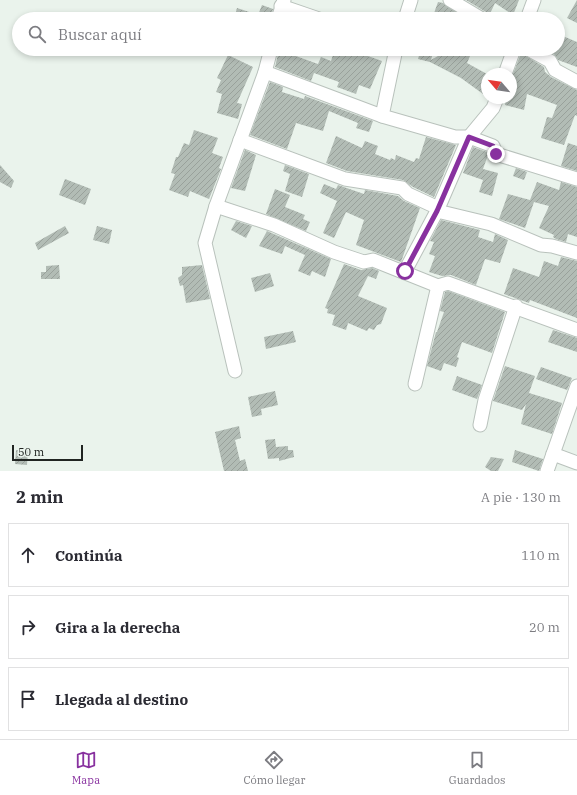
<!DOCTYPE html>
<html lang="es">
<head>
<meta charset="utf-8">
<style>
  :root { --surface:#fff; --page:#f7f7f7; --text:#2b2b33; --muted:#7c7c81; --line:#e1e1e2; --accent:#88319f }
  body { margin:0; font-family:"IBM Plex Serif",serif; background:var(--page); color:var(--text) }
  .compass { position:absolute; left:481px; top:68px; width:36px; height:36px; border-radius:50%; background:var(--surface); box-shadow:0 2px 6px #0003; rotate:299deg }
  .scale { position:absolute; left:12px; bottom:10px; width:71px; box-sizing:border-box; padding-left:4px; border:2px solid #202421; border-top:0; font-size:11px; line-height:14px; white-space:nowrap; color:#202421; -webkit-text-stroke:3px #eaf3ec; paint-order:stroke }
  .stop { position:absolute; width:12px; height:12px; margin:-9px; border:3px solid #88319f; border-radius:50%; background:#fff }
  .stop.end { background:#88319f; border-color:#fff; box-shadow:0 1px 4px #0008 }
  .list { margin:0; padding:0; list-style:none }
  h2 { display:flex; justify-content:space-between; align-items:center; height:52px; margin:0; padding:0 16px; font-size:17px }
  h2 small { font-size:13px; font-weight:400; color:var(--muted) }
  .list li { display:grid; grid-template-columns:26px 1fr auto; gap:12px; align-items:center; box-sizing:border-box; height:64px; margin:0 8px 8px; padding:0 8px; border:1px solid var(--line); border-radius:0px }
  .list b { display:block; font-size:15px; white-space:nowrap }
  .list em { font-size:13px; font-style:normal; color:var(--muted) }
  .icon { flex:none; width:22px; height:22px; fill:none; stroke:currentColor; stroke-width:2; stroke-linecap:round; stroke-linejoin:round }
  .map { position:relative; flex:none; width:577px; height:471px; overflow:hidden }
  .search { position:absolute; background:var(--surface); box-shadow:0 2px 6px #0003; left:12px; right:12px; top:12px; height:44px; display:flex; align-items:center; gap:10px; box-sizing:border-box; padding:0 14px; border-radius:22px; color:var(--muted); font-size:15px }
  .sheet { height:268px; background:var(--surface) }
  nav { display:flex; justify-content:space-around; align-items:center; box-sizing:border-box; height:56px; border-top:1px solid var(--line); background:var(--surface); font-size:11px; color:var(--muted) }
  nav a { display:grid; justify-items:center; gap:2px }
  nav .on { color:var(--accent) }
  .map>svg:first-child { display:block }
  .building { fill:url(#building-hatch) }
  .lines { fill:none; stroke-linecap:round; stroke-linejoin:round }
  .minor-casing { stroke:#b9c2bc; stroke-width:15 }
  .minor { stroke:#fff; stroke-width:13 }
  .route { stroke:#88319f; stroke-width:5 }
</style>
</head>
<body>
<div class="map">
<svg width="577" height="471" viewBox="0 0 577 471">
  <defs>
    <pattern id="building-hatch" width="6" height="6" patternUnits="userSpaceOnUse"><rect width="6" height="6" fill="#b2bcb5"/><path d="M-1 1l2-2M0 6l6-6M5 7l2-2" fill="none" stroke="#99a19b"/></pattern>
  </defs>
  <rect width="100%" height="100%" fill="#eaf3ec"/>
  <g class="building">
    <polygon points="466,0 519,0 513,15 495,3 489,16 486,12"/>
    <polygon points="577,0 577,23 567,18"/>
    <polygon points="438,2 443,3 466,19 442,19 433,16"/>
    <polygon points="262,5 273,9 270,19 234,19 237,8 258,15"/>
    <polygon points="558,34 577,42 577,67 558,60 554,54 545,49 558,49"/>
    <polygon points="335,49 348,49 382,61 370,89 359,85 356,94 337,87 339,82 314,73 311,81 275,67 279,50 318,64 321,57 331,61"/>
    <polygon points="421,49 434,49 431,60 450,49 473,49 467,63 487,74 487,92 483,94 461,78 430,62 418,59"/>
    <polygon points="521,53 544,67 545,72 551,77 577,90 577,116 575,115 564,145 541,138 547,117 552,118 557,105 527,94 524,110 505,105 506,98 511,98 511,79"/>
    <polygon points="228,55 253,67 237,103 242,104 238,119 217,113 222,94 216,92 221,80 217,78"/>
    <polygon points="270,82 283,87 282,92 304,99 305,96 373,121 369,132 356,128 358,123 329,111 323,131 296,123 287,149 250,135"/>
    <polygon points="194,130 218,138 212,153 223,157 219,168 221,169 209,199 190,191 188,197 169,190 175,174 171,173 176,157 178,157 184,143 189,145"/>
    <polygon points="336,136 362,148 365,141 378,146 375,154 390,160 391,158 395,160 396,155 414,162 416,158 419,159 426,137 456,145 434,197 413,187 403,180 347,171 326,163"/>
    <polygon points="568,143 577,146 577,171 561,166"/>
    <polygon points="473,147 487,152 488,155 483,169 498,173 492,196 479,192 483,180 463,173"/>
    <polygon points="245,150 256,155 245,191 231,188"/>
    <polygon points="0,165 14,181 11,188 0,182"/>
    <polygon points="285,165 309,174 302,197 285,191 290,174 283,171"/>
    <polygon points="516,168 527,172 524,180 513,176"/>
    <polygon points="65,179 91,189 85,205 59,195"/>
    <polygon points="537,182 559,190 561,182 577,187 577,237 568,234 566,242 556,239 553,237 554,235 539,228 549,206 534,202 525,228 499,219 508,194 530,200"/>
    <polygon points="324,184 336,189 338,185 364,194 365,190 398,196 404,201 420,208 401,262 356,245 364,220 346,212 334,238 323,233 337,201 320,193"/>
    <polygon points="275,189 290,195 285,207 305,215 303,219 310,222 306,231 266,214"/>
    <polygon points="441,220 480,230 478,237 493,242 495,234 508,240 500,263 485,259 476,285 451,275 442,276 429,272 435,256 429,254 434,242 430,241"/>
    <polygon points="236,221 252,226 246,238 231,230"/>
    <polygon points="65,226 69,233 38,250 35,243"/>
    <polygon points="97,226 112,230 109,244 93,240"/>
    <polygon points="267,231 331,259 325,277 312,271 310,276 298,271 305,255 285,246 282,254 259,246"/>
    <polygon points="561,257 577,261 577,318 530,300 529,303 504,294 513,268 539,277 544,261 558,266"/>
    <polygon points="344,264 361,270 372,268 379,271 376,279 368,276 358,296 387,308 381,324 377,325 374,330 369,328 367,331 348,323 346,330 332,325 335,315 327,313 328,309 325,308"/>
    <polygon points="59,265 60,279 41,279 41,272 46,272 46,266"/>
    <polygon points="202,265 210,299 186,303 183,285 180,286 178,278 182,275 182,267"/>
    <polygon points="270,273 274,286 255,292 251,278"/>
    <polygon points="448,291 505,312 492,353 462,342 457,357 459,358 456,367 444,363 441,371 427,366 436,332 437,332 444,312 440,311 445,292"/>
    <polygon points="553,330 577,338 577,352 548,342"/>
    <polygon points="293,331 296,342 266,349 264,337"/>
    <polygon points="505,366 535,376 529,393 562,403 552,434 521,424 526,404 522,410 493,401"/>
    <polygon points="541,367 572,378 567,390 536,379"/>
    <polygon points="457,376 482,385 477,399 452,390"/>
    <polygon points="275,391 278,405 261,409 262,415 252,417 248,397"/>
    <polygon points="239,426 241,438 235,440 240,461 245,459 248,471 224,471 215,432"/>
    <polygon points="275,439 276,447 288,446 288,450 293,450 294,457 279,461 279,458 268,459 265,440"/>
    <polygon points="16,450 28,450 27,465 15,464"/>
    <polygon points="515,450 543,459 539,471 512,462"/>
    <polygon points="491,457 504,459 498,471 491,471 485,467"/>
  </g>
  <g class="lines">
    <defs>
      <g id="minor">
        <polyline points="450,0 482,19"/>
        <polyline points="281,6 319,19"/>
        <polyline points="278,19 284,0"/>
        <polyline points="405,19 411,0"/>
        <polyline points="527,19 534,0"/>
        <polyline points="528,49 550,61 555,70 577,82"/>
        <polyline points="265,72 382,116 455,137 469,137 493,146 496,154 577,179"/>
        <polyline points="505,74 514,49"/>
        <polyline points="382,116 396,49"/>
        <polyline points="240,140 345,179 402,188 408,194 436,207 437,211 491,224 541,245 552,246 577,253"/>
        <polyline points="216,206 274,225 334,252 364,262 373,260 438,286 448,283 577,330"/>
        <polyline points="405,271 437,211 469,137 493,108 497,98"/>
        <polyline points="235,371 205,243 216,206 265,72 271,49"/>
        <polyline points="415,384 438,286"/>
        <polyline points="480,425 485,400 516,306"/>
        <polyline points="553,454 577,463"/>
        <polyline points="547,471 577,386"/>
      </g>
    </defs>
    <use href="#minor" class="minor-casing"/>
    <use href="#minor" class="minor"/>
  </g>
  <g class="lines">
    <polyline class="route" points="405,271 437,211 469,137 493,146 496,154"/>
  </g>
</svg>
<svg class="compass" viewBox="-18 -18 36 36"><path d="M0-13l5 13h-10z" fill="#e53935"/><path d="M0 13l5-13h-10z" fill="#7c7c81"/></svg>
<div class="scale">50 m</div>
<div class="stop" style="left:405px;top:271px"></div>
<div class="stop end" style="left:496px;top:154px"></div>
<div class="search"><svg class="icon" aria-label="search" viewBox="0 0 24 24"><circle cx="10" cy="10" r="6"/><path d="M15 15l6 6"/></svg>Buscar aquí</div>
</div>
<section class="sheet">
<h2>2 min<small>A pie · 130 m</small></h2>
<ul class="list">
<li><svg class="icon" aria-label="ahead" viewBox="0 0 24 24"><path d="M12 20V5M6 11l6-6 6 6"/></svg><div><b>Continúa</b></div><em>110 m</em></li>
<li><svg class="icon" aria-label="right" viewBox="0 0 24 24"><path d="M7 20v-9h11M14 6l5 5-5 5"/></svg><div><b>Gira a la derecha</b></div><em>20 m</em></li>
<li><svg class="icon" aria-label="arrive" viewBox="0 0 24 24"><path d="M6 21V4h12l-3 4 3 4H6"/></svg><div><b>Llegada al destino</b></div></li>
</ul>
</section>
<nav>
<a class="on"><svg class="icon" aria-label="map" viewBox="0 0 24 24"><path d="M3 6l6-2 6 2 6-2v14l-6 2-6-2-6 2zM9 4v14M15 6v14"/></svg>Mapa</a>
<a><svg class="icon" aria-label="directions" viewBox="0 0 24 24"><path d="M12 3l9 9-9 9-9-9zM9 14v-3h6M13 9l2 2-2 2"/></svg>Cómo llegar</a>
<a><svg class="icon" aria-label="saved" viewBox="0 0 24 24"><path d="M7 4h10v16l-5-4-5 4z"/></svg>Guardados</a>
</nav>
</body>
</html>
